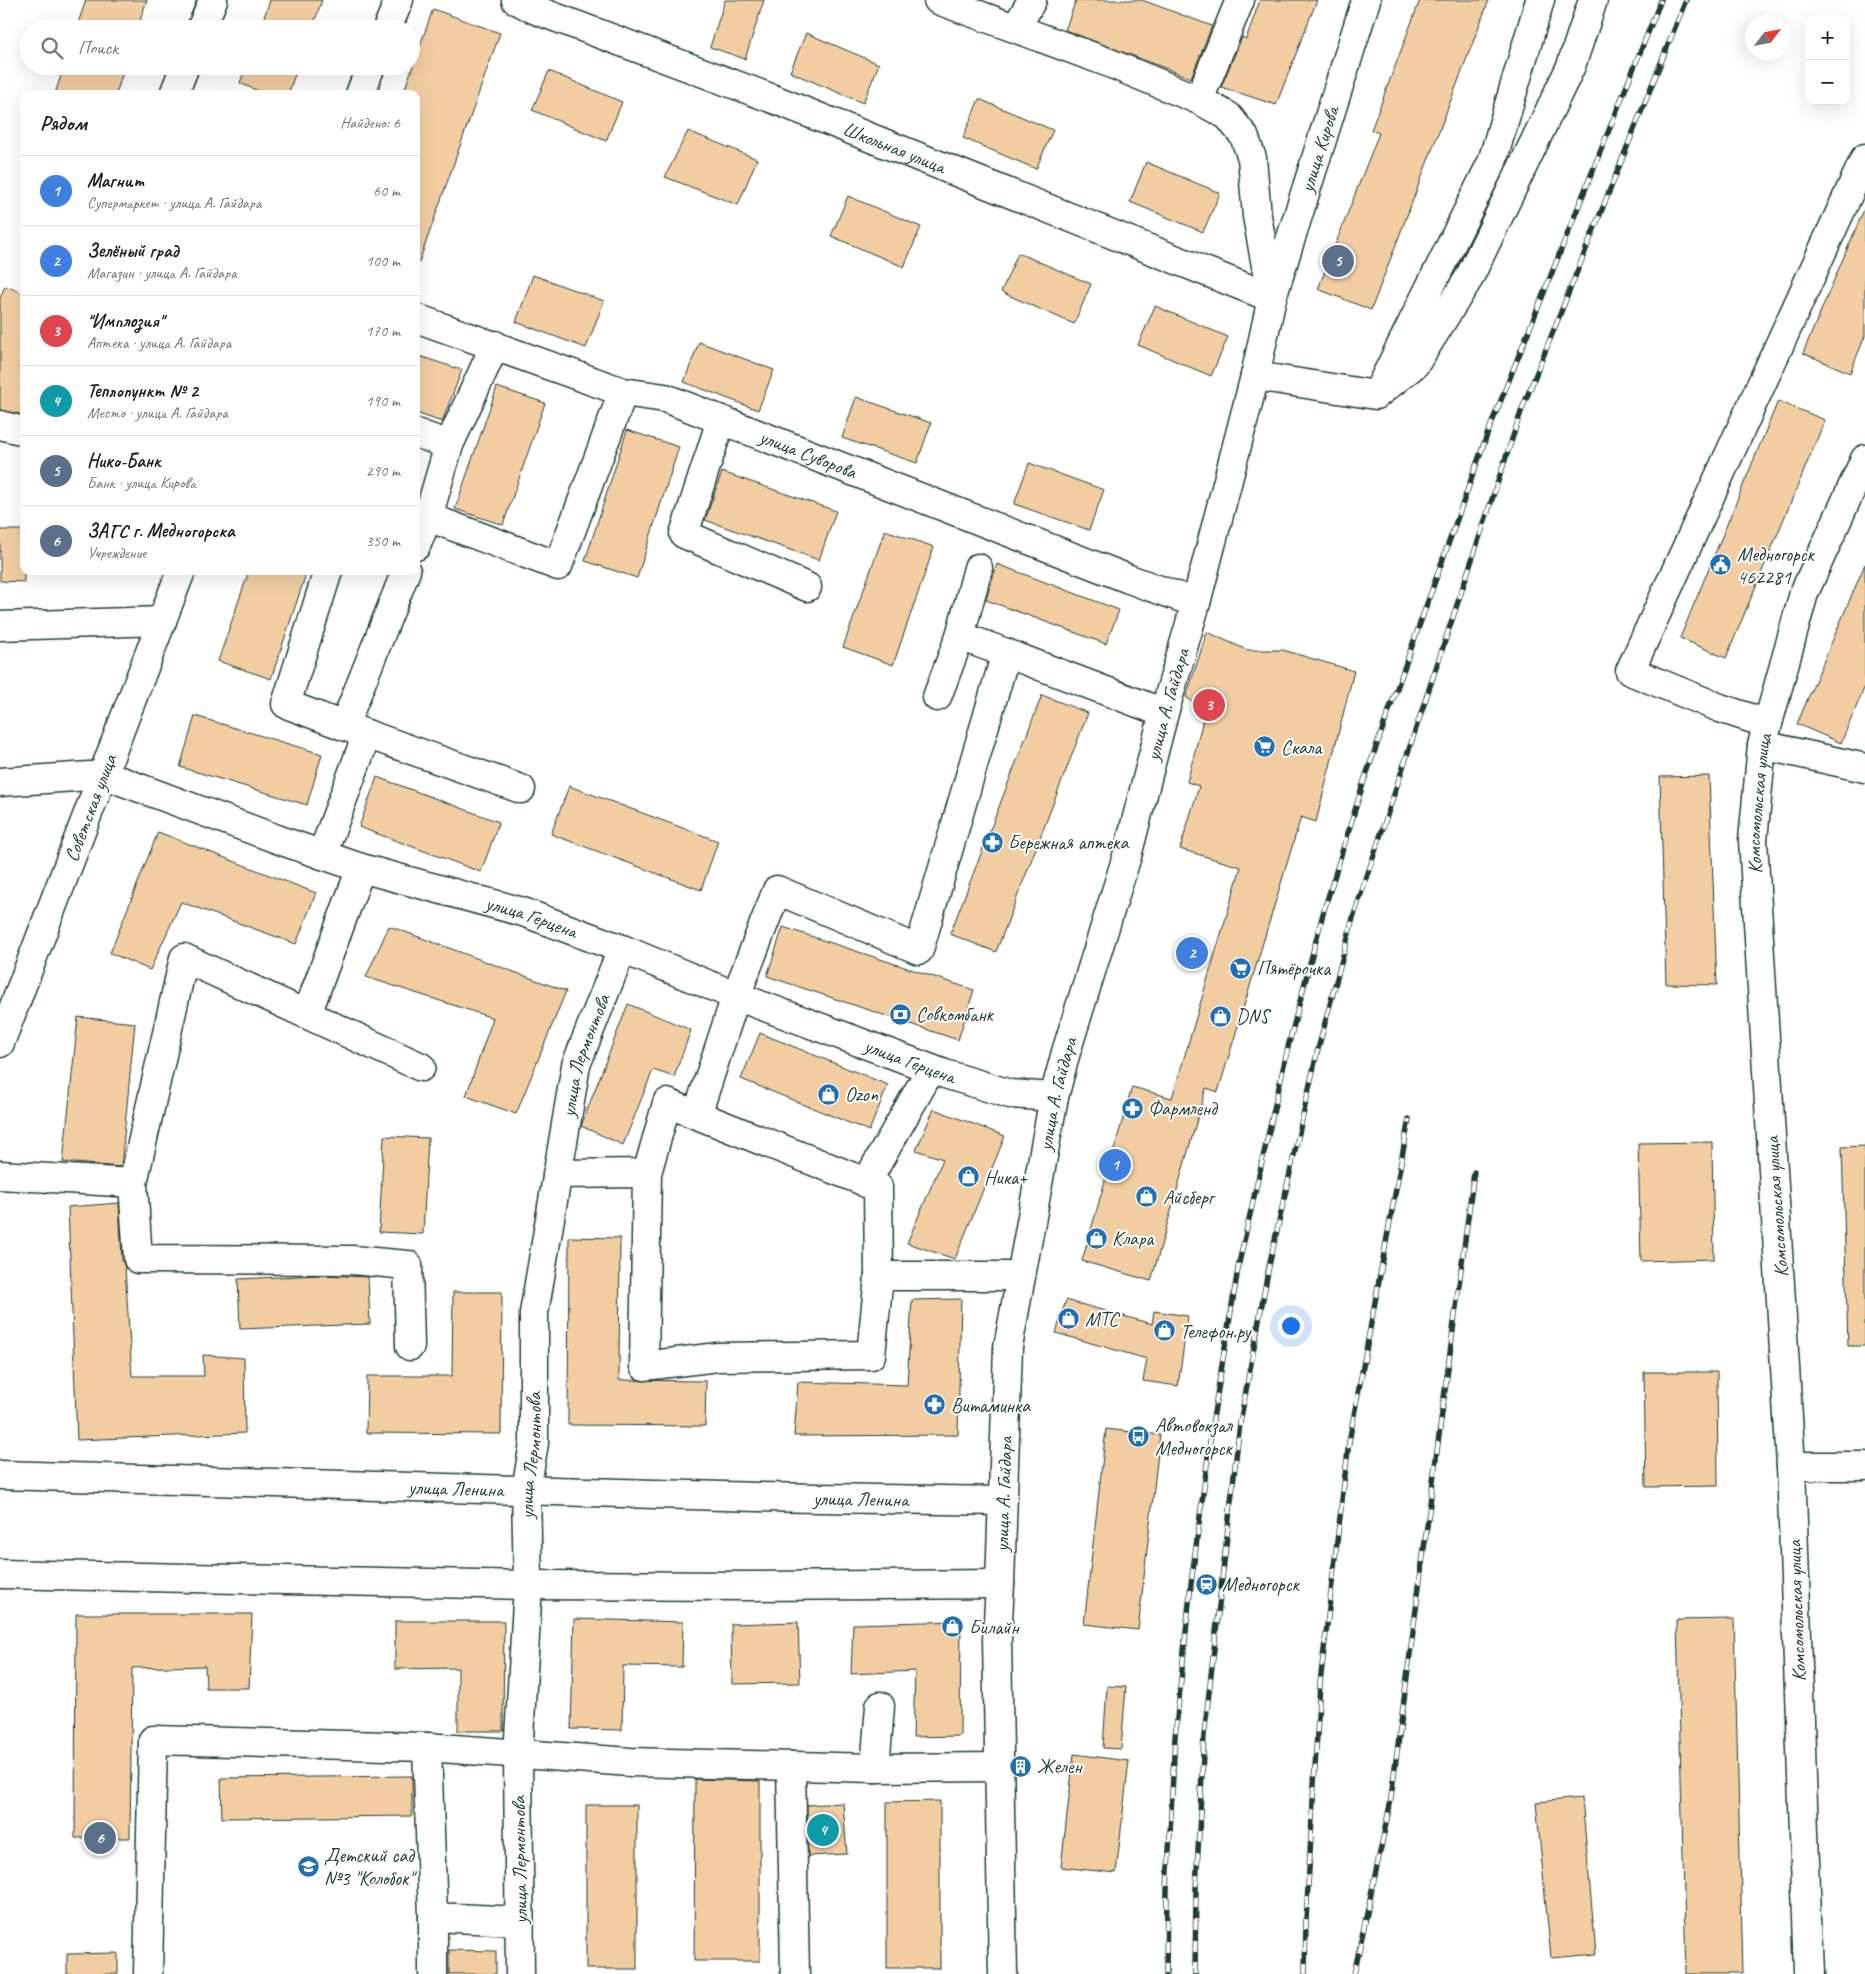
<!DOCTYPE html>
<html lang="ru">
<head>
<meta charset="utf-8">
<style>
  :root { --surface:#fff; --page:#f6f6f6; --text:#202124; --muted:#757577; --line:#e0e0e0; --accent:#1f6fb2 }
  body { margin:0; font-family:Caveat,sans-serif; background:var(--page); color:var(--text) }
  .controls { position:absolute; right:15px; top:15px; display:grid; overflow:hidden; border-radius:10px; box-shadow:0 5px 20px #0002 }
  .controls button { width:45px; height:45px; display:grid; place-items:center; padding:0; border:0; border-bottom:1px solid var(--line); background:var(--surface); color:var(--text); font:25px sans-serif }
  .compass { position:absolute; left:1745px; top:15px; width:45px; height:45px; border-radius:50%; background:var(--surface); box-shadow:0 5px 20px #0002; rotate:58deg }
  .you { position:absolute; left:1290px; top:1325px; width:18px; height:18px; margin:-12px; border:4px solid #fff; border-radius:50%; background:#1a73e8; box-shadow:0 0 0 8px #1a73e833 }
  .badge { display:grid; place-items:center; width:32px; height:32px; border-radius:50%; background:var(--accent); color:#fff; font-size:16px; font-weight:700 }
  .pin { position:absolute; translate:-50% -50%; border:2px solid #fff; box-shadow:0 1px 5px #0006 }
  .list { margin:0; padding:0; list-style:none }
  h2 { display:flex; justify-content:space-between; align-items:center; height:65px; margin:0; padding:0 20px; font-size:21px }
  h2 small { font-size:16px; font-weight:400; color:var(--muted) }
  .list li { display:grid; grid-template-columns:32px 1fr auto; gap:15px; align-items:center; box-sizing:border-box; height:70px; padding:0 20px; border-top:1px solid var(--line) }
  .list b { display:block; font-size:19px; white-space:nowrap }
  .list p { margin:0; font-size:16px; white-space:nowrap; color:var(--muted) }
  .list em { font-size:16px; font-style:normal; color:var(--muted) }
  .icon { flex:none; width:28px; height:28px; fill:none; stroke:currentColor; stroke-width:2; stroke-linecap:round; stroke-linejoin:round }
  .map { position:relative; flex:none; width:1865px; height:1974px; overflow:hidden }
  .search { position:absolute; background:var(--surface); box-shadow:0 5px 20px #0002; left:20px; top:20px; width:400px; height:55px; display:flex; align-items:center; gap:12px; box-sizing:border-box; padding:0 18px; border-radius:28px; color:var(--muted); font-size:19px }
  .panel { position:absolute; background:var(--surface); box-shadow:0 5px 20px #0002; left:20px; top:90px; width:400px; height:485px; border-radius:10px }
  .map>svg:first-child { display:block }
  .building { fill:#f2cda2; stroke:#1f3d34 }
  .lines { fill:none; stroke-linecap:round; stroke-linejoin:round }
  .minor-casing { stroke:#1f3d34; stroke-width:31 }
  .minor { stroke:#fff; stroke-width:28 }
  .rail-casing { stroke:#1f3d34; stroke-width:5.5 }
  .rail { stroke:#fff; stroke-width:4; stroke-dasharray:11; stroke-linecap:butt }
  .labels { text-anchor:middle; stroke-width:4; stroke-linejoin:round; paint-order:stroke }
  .street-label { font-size:20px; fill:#1f3d34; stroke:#fff }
  .poi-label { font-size:20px; fill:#1f3d34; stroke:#fff; text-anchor:start }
</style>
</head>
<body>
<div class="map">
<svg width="1865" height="1974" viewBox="0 0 1865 1974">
  <rect width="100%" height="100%" fill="#fff"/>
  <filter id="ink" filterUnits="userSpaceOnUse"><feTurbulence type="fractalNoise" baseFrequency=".02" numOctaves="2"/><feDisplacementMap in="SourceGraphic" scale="10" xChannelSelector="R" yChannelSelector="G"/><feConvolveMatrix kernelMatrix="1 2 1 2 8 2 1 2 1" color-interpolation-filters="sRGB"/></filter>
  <g filter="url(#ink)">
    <g class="building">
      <polygon points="86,0 147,0 137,29 76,29"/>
      <polygon points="270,0 322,0 312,29 260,29"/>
      <polygon points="725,0 764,0 745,59 710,47"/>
      <polygon points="1076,0 1142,0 1212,26 1191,78 1065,30"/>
      <polygon points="1260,0 1317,0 1276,105 1221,87 1242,37 1246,39"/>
      <polygon points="1420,0 1489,0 1371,310 1318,289 1379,133 1371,130"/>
      <polygon points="433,9 500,33 419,262 416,262 416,94 403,94"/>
      <polygon points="806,33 879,64 863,103 790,72"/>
      <polygon points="64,66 125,66 116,94 55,94"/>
      <polygon points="246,66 298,66 288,94 265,94 240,83"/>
      <polygon points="549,71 622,102 606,141 532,110"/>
      <polygon points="979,99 1053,130 1036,169 963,138"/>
      <polygon points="688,131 757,159 738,205 665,177"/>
      <polygon points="1146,162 1220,193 1203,232 1130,202"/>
      <polygon points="848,196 921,227 904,267 831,236"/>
      <polygon points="1865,207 1865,336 1850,373 1803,353"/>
      <polygon points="1018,253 1091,284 1074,324 1001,292"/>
      <polygon points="533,275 604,301 586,348 516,322"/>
      <polygon points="5,286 24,293 24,415 0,410 0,298"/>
      <polygon points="1155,306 1228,337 1211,376 1138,345"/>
      <polygon points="699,342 774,370 758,410 684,382"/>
      <polygon points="416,355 462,370 442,422 416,413"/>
      <polygon points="497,387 545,403 503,525 455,509"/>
      <polygon points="856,397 931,423 917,463 842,438"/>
      <polygon points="1778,401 1825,420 1726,658 1680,638"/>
      <polygon points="627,430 679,447 637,578 585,561"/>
      <polygon points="1029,463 1104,490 1089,530 1014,504"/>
      <polygon points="722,472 836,511 819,560 705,520"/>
      <polygon points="0,530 24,530 24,582 0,581"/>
      <polygon points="885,530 934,547 893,665 843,647"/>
      <polygon points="997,564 1119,610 1106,644 986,600"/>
      <polygon points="1865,564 1865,686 1841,743 1797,724"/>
      <polygon points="249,571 307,571 271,679 218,661"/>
      <polygon points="1207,632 1247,650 1283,650 1354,671 1316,822 1301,817 1218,1092 1206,1088 1151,1281 1082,1261 1132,1087 1172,1098 1241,867 1180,849 1199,786 1187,782 1205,712 1186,697"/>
      <polygon points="1042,695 1088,713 996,952 950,934"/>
      <polygon points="195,716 322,754 307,805 180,767"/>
      <polygon points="1709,776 1717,985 1666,984 1660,777"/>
      <polygon points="377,777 499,822 481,872 359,827"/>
      <polygon points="569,786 718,841 701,890 551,834"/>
      <polygon points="158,832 316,893 296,944 181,902 150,970 110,953"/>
      <polygon points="389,926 566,991 516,1114 466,1096 493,1018 366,977"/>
      <polygon points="783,927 974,990 958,1040 767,976"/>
      <polygon points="628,1004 691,1030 674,1077 653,1070 623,1145 581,1126"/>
      <polygon points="78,1017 135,1023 121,1167 63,1162"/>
      <polygon points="760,1033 888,1085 869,1131 741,1079"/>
      <polygon points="934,1109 1005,1136 955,1259 907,1243 943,1159 916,1150"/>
      <polygon points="384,1136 428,1138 423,1234 379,1232"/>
      <polygon points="1712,1142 1714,1259 1641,1261 1638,1143"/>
      <polygon points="1865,1146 1865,1346 1848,1346 1842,1147"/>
      <polygon points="119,1203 122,1260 125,1268 132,1376 204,1376 203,1355 244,1358 245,1433 77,1440 68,1207"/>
      <polygon points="569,1237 620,1238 619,1380 706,1381 705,1426 568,1425"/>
      <polygon points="318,1275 368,1277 370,1324 240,1329 238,1279"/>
      <polygon points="453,1292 502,1292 501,1434 366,1433 367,1376 452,1376"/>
      <polygon points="961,1299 958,1435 794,1436 798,1382 907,1385 912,1300"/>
      <polygon points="1066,1300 1152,1324 1154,1311 1188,1316 1178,1386 1143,1381 1147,1359 1056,1333"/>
      <polygon points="1644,1372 1717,1372 1718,1486 1646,1487"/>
      <polygon points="1106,1429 1160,1435 1138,1630 1084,1624"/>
      <polygon points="76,1614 252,1614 249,1688 206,1688 205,1666 132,1668 130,1838 75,1838"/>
      <polygon points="574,1619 683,1622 682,1667 623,1666 622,1730 571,1729"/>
      <polygon points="1734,1619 1743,1974 1686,1974 1677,1620"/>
      <polygon points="395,1621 504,1621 503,1731 458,1731 458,1668 395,1669"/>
      <polygon points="961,1621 960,1736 913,1737 915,1671 851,1674 853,1624"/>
      <polygon points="798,1622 800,1683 732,1684 731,1624"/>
      <polygon points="1107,1686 1126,1687 1121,1749 1103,1748"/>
      <polygon points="1074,1754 1129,1761 1116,1873 1061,1867"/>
      <polygon points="412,1776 412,1816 222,1818 221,1778"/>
      <polygon points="695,1779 760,1781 760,1961 694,1961"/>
      <polygon points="1582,1798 1596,1954 1551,1958 1536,1802"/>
      <polygon points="940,1801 940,1968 887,1968 887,1802"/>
      <polygon points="843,1803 847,1854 808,1856 807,1805"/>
      <rect x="586" y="1805" width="51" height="164"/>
      <polygon points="449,1950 496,1951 496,1974 449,1974"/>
      <polygon points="118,1953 118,1974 67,1974 67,1954"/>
    </g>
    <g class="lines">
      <defs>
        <g id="minor">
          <path id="s1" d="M516,0L536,10L776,100L1272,298"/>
          <polyline points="938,0 1107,62 1199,100 1228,116 1244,136 1252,158 1257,216 1271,294"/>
          <polyline points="1016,28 1032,0"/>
          <polyline points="201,29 213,0"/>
          <polyline points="387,29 399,0"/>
          <polyline points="174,94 185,66"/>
          <polyline points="360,94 371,66"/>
          <polyline points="1199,100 1240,0"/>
          <path id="s2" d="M416,318L623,392L665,398L1129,579L1196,603"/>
          <polyline points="1255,376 1376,395 1415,364 1469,278 1571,66 1593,0"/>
          <polyline points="1380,388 1492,162 1540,0"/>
          <polyline points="721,420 684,534 807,587"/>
          <polyline points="0,425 24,431"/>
          <polyline points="416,433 449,445"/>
          <polyline points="428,517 449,445 495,345"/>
          <polyline points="416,546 428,517 558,566 623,392"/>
          <polyline points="978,568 960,636 1006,653"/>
          <polyline points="328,571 286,704 344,726"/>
          <polyline points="406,571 344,726 521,789"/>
          <polyline points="0,626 162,621"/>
          <polyline points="937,697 960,636"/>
          <polyline points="1768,724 1720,708 1630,671 1865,158"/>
          <polyline points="1762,745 1865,768"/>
          <path id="s3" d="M0,782L105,775L285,842L361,868L523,912L622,949L736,996L945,1074L1010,1094L1054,1097"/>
          <polyline points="322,855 367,734"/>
          <polyline points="307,1014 361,868"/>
          <path id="s4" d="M0,1043L181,571"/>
          <polyline points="697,1115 736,996 777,890 919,950 1006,653 1164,713"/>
          <polyline points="557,1174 647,1173 667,1103 878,1187 879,1276 871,1355 718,1357 644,1366 647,1173"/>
          <polyline points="0,1175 133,1183 138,1259 352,1260 408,1265 410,1346"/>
          <polyline points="133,1183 184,958 421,1067"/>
          <polyline points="866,1183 931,1069"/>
          <polyline points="879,1276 1021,1276"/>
          <polyline points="1791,1466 1865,1466"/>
          <path id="s5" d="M0,1475L758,1497L1002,1501"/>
          <polyline points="0,1574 528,1585 753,1586 1000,1584"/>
          <polyline points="427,1747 433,1917 519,1921"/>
          <polyline points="791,1766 795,1974"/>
          <polyline points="875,1768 880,1706"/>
          <polyline points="433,1917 433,1974"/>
          <polyline points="148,1974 153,1740 427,1747 630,1762 875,1768 999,1767"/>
          <path id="s6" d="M520,1974L518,1755L528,1585L526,1490L534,1443V1313L576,1065L622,949"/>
          <path id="s7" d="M1003,1974L997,1639L1000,1584L1008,1347L1054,1097L1066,1052L1127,856L1164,713L1196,603L1255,376L1272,298L1366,0"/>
          <path id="s8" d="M1809,1974L1791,1466L1753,840L1762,745L1804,593L1865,459"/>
        </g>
      </defs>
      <use href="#minor" class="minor-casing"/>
      <use href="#minor" class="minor"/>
      <defs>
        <g id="rail">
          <polyline points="1166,1974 1167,1890 1175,1737 1191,1584 1213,1419 1239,1263 1289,1043 1324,910 1364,781 1487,435 1661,0"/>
          <polyline points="1195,1974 1196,1889 1204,1736 1240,1423 1269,1266 1317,1053 1353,918 1522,409 1686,0"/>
          <polyline points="1305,1974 1306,1920 1320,1683 1349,1442 1409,1119"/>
          <polyline points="1354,1974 1390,1805 1474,1172"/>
        </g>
      </defs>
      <use href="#rail" class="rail-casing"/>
      <use href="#rail" class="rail"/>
    </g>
  </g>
  <defs>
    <symbol id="civic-disc" viewBox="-11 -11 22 22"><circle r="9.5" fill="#1f6fb2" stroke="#fff"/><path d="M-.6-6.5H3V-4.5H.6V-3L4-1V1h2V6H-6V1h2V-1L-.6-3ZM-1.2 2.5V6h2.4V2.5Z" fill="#fff"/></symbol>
    <symbol id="supermarket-disc" viewBox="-11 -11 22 22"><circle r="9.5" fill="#1f6fb2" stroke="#fff"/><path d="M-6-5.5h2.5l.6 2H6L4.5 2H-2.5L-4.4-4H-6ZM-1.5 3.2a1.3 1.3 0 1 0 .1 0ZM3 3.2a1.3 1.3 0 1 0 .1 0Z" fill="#fff"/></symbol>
    <symbol id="pharmacy-disc" viewBox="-11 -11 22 22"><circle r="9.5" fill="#1f6fb2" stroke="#fff"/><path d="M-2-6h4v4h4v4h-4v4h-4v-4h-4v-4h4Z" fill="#fff"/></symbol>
    <symbol id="bank-disc" viewBox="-11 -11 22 22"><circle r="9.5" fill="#1f6fb2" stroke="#fff"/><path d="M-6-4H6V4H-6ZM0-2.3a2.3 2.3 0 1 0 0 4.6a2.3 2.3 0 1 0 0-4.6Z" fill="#fff"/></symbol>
    <symbol id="shop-disc" viewBox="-11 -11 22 22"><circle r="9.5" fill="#1f6fb2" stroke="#fff"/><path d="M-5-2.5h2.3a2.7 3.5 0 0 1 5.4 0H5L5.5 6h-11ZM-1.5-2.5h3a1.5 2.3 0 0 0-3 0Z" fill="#fff"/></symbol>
    <symbol id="bus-disc" viewBox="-11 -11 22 22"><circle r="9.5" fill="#1f6fb2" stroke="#fff"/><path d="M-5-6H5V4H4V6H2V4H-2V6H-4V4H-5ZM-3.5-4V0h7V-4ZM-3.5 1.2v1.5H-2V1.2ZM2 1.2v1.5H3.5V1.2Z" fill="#fff"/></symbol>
    <symbol id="station-disc" viewBox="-11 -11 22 22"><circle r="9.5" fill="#1f6fb2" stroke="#fff"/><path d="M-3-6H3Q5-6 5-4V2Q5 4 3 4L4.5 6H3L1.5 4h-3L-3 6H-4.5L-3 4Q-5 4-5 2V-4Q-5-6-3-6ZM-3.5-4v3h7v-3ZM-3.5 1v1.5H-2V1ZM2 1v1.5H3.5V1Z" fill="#fff"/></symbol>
    <symbol id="building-disc" viewBox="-11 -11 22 22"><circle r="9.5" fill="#1f6fb2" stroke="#fff"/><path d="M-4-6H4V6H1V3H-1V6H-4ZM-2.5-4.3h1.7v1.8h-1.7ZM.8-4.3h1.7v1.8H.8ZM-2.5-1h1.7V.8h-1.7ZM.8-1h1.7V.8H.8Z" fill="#fff"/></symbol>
    <symbol id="school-disc" viewBox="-11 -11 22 22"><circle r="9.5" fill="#1f6fb2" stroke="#fff"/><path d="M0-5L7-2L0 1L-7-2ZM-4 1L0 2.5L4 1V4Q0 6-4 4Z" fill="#fff"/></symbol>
  </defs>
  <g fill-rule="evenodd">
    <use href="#civic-disc" x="1708" y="552" width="25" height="25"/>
    <use href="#supermarket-disc" x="1252" y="734" width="25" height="25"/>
    <use href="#pharmacy-disc" x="980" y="830" width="25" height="25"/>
    <use href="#supermarket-disc" x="1228" y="956" width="25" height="25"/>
    <use href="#bank-disc" x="888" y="1002" width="25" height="25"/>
    <use href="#shop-disc" x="1208" y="1004" width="25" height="25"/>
    <use href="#shop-disc" x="816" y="1082" width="25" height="25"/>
    <use href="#pharmacy-disc" x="1120" y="1096" width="25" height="25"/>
    <use href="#shop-disc" x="956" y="1164" width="25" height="25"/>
    <use href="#shop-disc" x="1134" y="1184" width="25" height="25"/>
    <use href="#shop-disc" x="1084" y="1226" width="25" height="25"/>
    <use href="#shop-disc" x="1056" y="1306" width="25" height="25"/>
    <use href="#shop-disc" x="1152" y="1318" width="25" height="25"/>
    <use href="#pharmacy-disc" x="922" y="1392" width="25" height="25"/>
    <use href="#bus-disc" x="1126" y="1424" width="25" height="25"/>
    <use href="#station-disc" x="1194" y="1572" width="25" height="25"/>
    <use href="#shop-disc" x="940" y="1614" width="25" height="25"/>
    <use href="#building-disc" x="1008" y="1754" width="25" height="25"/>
    <use href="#school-disc" x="296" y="1854" width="25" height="25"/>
  </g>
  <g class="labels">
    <g class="street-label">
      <text dy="7" stroke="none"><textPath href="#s1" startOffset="406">Школьная улица</textPath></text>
      <text dy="7" stroke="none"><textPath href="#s7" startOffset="1866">улица Кирова</textPath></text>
      <text dy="7" stroke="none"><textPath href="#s2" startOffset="416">улица Суворова</textPath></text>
      <text dy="7" stroke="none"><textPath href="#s7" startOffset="1290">улица А. Гайдара</textPath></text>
      <text dy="7" stroke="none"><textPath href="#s8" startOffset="1172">Комсомольская улица</textPath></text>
      <text dy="7" stroke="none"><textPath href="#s4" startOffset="252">Советская улица</textPath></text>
      <text dy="7" stroke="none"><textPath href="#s3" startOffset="555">улица Герцена</textPath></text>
      <text dy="7" stroke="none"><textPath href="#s6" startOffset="925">улица Лермонтова</textPath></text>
      <text dy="7" stroke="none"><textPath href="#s3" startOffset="960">улица Герцена</textPath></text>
      <text dy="7" stroke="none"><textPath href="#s7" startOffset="885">улица А. Гайдара</textPath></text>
      <text transform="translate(1776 1207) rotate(-94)" y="7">Комсомольская улица</text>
      <text dy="7" stroke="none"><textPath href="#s6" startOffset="519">улица Лермонтова</textPath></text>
      <text dy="7" stroke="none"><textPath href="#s5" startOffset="456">улица Ленина</textPath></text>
      <text dy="7" stroke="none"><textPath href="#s7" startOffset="480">улица А. Гайдара</textPath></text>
      <text dy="7" stroke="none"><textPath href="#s5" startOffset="861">улица Ленина</textPath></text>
      <text transform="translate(1796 1611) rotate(-92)" y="7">Комсомольская улица</text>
      <text transform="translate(519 1860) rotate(-91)" y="7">улица Лермонтова</text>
    </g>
    <g class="poi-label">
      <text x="1737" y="561">Медногорск<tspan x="1737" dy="23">462281</tspan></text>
      <text x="1281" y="754">Скала</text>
      <text x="1008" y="849">Бережная аптека</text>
      <text x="1257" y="975">Пятёрочка</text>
      <text x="916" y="1021">Совкомбанк</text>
      <text x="1236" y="1023">DNS</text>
      <text x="845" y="1101">Ozon</text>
      <text x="1148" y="1115">Фармленд</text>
      <text x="984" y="1184">Ника+</text>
      <text x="1163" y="1204">Айсберг</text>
      <text x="1112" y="1245">Клара</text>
      <text x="1085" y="1326">МТС</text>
      <text x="1180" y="1338">Телефон.ру</text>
      <text x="951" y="1412">Витаминка</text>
      <text x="1155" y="1432">Автовокзал<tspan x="1155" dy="23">Медногорск</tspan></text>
      <text x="1222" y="1591">Медногорск</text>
      <text x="969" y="1634">Билайн</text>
      <text x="1037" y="1773">Желен</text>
      <text x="324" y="1862">Детский сад<tspan x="324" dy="23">№3 "Колобок"</tspan></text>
    </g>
  </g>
</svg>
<div class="controls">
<button>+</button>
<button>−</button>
</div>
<svg class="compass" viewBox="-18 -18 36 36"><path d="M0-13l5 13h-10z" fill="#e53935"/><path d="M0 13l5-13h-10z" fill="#757577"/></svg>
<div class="you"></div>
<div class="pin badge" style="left:1115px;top:1165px;background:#3f7fe0">1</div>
<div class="pin badge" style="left:1192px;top:953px;background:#3f7fe0">2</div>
<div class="pin badge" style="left:1209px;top:705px;background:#e0444e">3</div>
<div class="pin badge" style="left:823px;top:1830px;background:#0f9aa8">4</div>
<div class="pin badge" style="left:1338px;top:261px;background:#5c6f8a">5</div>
<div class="pin badge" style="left:100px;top:1838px;background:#5c6f8a">6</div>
<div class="search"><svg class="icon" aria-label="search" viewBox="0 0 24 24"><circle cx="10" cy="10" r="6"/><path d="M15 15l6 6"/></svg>Поиск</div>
<section class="panel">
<h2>Рядом<small>Найдено: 6</small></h2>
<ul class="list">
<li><span class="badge" style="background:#3f7fe0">1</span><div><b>Магнит</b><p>Супермаркет · улица А. Гайдара</p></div><em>60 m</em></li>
<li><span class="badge" style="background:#3f7fe0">2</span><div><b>Зелёный град</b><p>Магазин · улица А. Гайдара</p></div><em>100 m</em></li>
<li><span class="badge" style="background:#e0444e">3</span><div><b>&quot;Имплозия&quot;</b><p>Аптека · улица А. Гайдара</p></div><em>170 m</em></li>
<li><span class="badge" style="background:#0f9aa8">4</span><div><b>Теплопункт № 2</b><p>Место · улица А. Гайдара</p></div><em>190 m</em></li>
<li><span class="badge" style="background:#5c6f8a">5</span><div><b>Нико-Банк</b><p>Банк · улица Кирова</p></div><em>290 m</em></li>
<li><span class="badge" style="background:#5c6f8a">6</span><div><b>ЗАГС г. Медногорска</b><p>Учреждение</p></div><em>350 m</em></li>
</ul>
</section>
</div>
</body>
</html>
